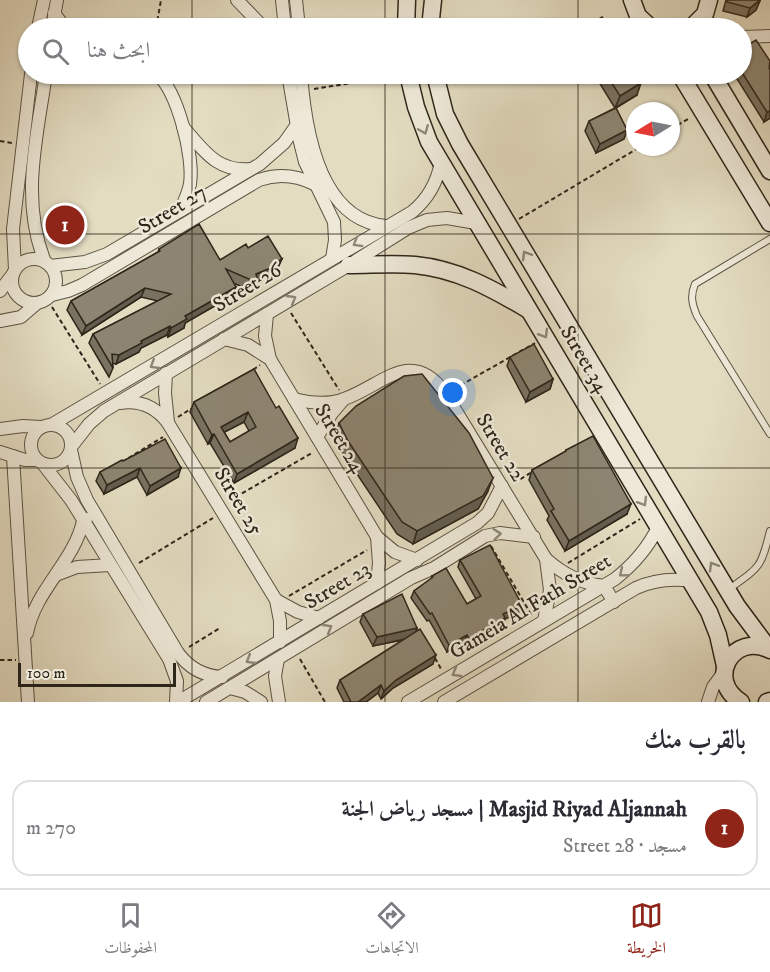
<!DOCTYPE html>
<html lang="ar">
<head>
<meta charset="utf-8">
<style>
  :root { --surface:#fff; --page:#f2f2f3; --text:#2b2b33; --muted:#7c7c81; --line:#e1e1e2; --accent:#8f2418 }
  body { margin:0; font-family:"IM FELL DW Pica",Amiri,serif; background:var(--page); color:var(--text); direction:rtl }
  .compass { position:absolute; left:626px; top:102px; width:54px; height:54px; border-radius:50%; background:var(--surface); box-shadow:0 2px 4px #0004; rotate:260deg }
  .scale { position:absolute; left:18px; bottom:15px; width:158px; box-sizing:border-box; padding-left:6px; border:3px solid #2f261a; border-top:0; font-size:16px; line-height:21px; white-space:nowrap; color:#2f261a; -webkit-text-stroke:4px #ede8d7; paint-order:stroke }
  .you { position:absolute; left:453px; top:393px; width:21px; height:21px; margin:-15px; border:4px solid #fff; border-radius:50%; background:#1a73e8; box-shadow:0 0 0 9px #1a73e833 }
  .badge { display:grid; place-items:center; width:39px; height:39px; border-radius:50%; background:var(--accent); color:#fff; font-size:20px; font-weight:700 }
  .pin { position:absolute; translate:-50% -50%; border:3px solid #fff; box-shadow:0 2px 6px #0006 }
  .list { margin:0; padding:0; list-style:none }
  h2 { display:flex; justify-content:space-between; align-items:center; height:78px; margin:0; padding:0 24px; font-size:26px }
  h2 small { font-size:20px; font-weight:400; color:var(--muted) }
  .list li { display:grid; grid-template-columns:39px 1fr auto; gap:18px; align-items:center; box-sizing:border-box; height:96px; margin:0 12px 12px; padding:0 12px; border:2px solid var(--line); border-radius:18px }
  .list b { display:block; font-size:22px; white-space:nowrap }
  .list p { margin:0; font-size:20px; white-space:nowrap; color:var(--muted) }
  .list em { font-size:20px; font-style:normal; color:var(--muted) }
  .icon { flex:none; width:33px; height:33px; fill:none; stroke:currentColor; stroke-width:2; stroke-linecap:round; stroke-linejoin:round }
  .map { position:relative; flex:none; width:770px; height:702px; overflow:hidden; direction:ltr }
  .search { position:absolute; background:var(--surface); box-shadow:0 2px 4px #0004; left:18px; right:18px; top:18px; height:66px; display:flex; align-items:center; gap:15px; box-sizing:border-box; padding:0 21px; border-radius:33px; color:var(--muted); font-size:22px }
  .sheet { height:186px; background:var(--surface) }
  nav { display:flex; justify-content:space-around; align-items:center; box-sizing:border-box; height:84px; border-top:2px solid var(--line); background:var(--surface); font-size:16px; color:var(--muted) }
  nav a { display:grid; justify-items:center; gap:3px }
  nav .on { color:var(--accent) }
  .map>svg:first-child { display:block }
  .lines { fill:none; stroke-linecap:round; stroke-linejoin:round }
  .lane-casing { stroke:#5c5444; stroke-width:8 }
  .street-casing { stroke:#5c5444; stroke-width:14 }
  .secondary-casing { stroke:#2f261a; stroke-width:19 }
  .path { stroke:#2f261a; stroke-width:2; stroke-dasharray:4.5 3; stroke-linecap:butt }
  .lane { stroke:#ede8d7; stroke-width:6 }
  .street { stroke:#ede8d7; stroke-width:12 }
  .secondary { stroke:#ede8d7; stroke-width:16 }
  .wall { fill:#797261; stroke:#2f261a; stroke-width:1.5; fill-rule:evenodd }
  .shaded-wall { fill:#635d4f; stroke:#2f261a; stroke-width:1.5 }
  .building { fill:#8d8571; stroke:#2f261a; stroke-width:1.5; fill-rule:evenodd }
  .oneway { stroke:#8e8778 }
  .grid { fill:none; stroke:#2f261a; stroke-width:1.5; stroke-opacity:0.55 }
  .labels { text-anchor:middle; stroke-width:5; stroke-linejoin:round; paint-order:stroke }
  .street-label { font-size:21px; fill:#2f261a; stroke:#ede8d7 }
</style>
</head>
<body>
<div class="map">
<svg width="770" height="702" viewBox="0 0 770 702">
  <rect width="100%" height="100%" fill="#e3dcc1"/>
  <filter id="stains"><feTurbulence type="fractalNoise" baseFrequency=".00333" numOctaves="4"/><feColorMatrix values="0 0 0 0 .2 0 0 0 0 .09 0 0 0 0 .02 0 0 0 .5 -.17"/></filter>
  <radialGradient id="worn" r=".72"><stop offset=".6" stop-color="#630" stop-opacity="0"/><stop offset="1" stop-color="#630" stop-opacity=".3"/></radialGradient>
  <g class="lines">
    <defs>
      <g id="lane">
        <path d="M770,239L695,284C690,296 692,304 697,316L770,434"/>
        <path d="M729,589C760,567 761,568 770,531"/>
      </g>
      <g id="street">
        <polyline points="237,0 264,28"/>
        <polyline points="282,0 285,28"/>
        <polyline points="296,0 299,28"/>
        <polyline points="54,13 65,28"/>
        <polyline points="38,28 44,0"/>
        <polyline points="52,28 57,0"/>
        <polyline points="742,37 770,36"/>
        <path d="M157,74C178,92 194,157 190,184C188,194 184,202 180,211"/>
        <polyline points="288,74 299,138 305,162 334,222 335,240 332,259"/>
        <path d="M301,74C305,128 319,220 386,226"/>
        <path d="M183,127C204,151 217,172 251,169"/>
        <circle cx="34" cy="281" r="22"/>
        <path d="M45,262C20,200 37,137 46,74"/>
        <polyline points="50,266 85,262 107,254 260,164 284,143 296,126"/>
        <polyline points="15,270 13,229 31,74"/>
        <polyline points="0,291 13,274"/>
        <path d="M52,295L68,291L82,285L259,180C279,173 296,175 314,184"/>
        <polyline points="267,314 265,336 270,359 377,537 395,552 417,560"/>
        <polyline points="0,321 21,317 36,304"/>
        <polyline points="224,339 248,345 270,359"/>
        <polyline points="166,373 165,393 168,422"/>
        <path d="M294,399C310,403 328,405 344,399C382,386 411,346 445,393L546,559L550,590L544,621"/>
        <path d="M120,403C140,400 156,407 168,423L276,600L280,621V642"/>
        <circle cx="51" cy="445" r="20"/>
        <path d="M51,425L412,212C428,199 437,183 441,162"/>
        <polyline points="0,429 23,426 41,427"/>
        <polyline points="317,437 332,413 344,399"/>
        <polyline points="71,447 89,424 104,411 349,265 408,228 427,220 447,218 476,223"/>
        <path d="M71,450L77,477L87,500L178,653C189,668 204,676 222,677"/>
        <polyline points="0,452 25,460 37,460"/>
        <polyline points="13,456 28,702"/>
        <polyline points="43,464 71,500 169,659 177,681 176,702"/>
        <polyline points="377,537 379,563 377,583"/>
        <path d="M546,559C563,574 580,583 604,586L614,602"/>
        <polyline points="56,575 77,567 110,565"/>
        <polyline points="276,600 298,612 319,618"/>
        <path d="M27,633C35,590 74,562 83,521L86,519"/>
        <polyline points="278,659 275,676 279,702"/>
        <polyline points="230,688 245,692 261,702"/>
        <polyline points="178,702 477,523 488,513 502,486"/>
        <polyline points="206,702 411,578 434,568 485,536 500,533 534,537"/>
        <path d="M408,702L615,579C634,564 648,548 658,527"/>
        <path d="M444,702L636,588C654,580 671,578 691,581"/>
        <polyline points="708,702 713,687 724,672"/>
      </g>
      <g id="secondary">
        <polyline points="632,0 638,16 651,28"/>
        <polyline points="406,28 407,0"/>
        <polyline points="430,28 433,0"/>
        <polyline points="691,28 705,14 709,0"/>
        <polyline points="408,74 416,107 429,142 709,612 718,635 725,666"/>
        <polyline points="435,74 445,114 460,144 737,606 769,649"/>
        <polyline points="680,74 770,223"/>
        <polyline points="712,74 770,171"/>
        <path d="M349,265C371,265 393,263 415,265C457,269 491,288 527,309"/>
        <path d="M741,702C705,680 733,631 770,650"/>
        <polyline points="767,702 770,701"/>
      </g>
    </defs>
    <use href="#lane" class="lane-casing"/>
    <use href="#street" class="street-casing"/>
    <use href="#secondary" class="secondary-casing"/>
    <g class="path">
      <polyline points="156,28 161,0"/>
      <polyline points="314,89 394,76"/>
      <polyline points="671,129 690,118"/>
      <polyline points="0,141 12,143"/>
      <polyline points="519,219 640,147"/>
      <polyline points="52,307 100,384"/>
      <polyline points="291,313 339,390"/>
      <polyline points="247,374 260,365"/>
      <polyline points="454,389 535,343"/>
      <polyline points="178,417 194,407"/>
      <polyline points="122,462 163,437"/>
      <polyline points="514,483 532,472"/>
      <polyline points="229,501 312,453"/>
      <polyline points="491,546 532,616"/>
      <polyline points="139,563 213,518"/>
      <polyline points="568,563 640,519"/>
      <polyline points="289,596 367,550"/>
      <polyline points="189,647 220,628"/>
      <polyline points="435,658 441,669"/>
      <polyline points="300,659 325,702"/>
      <polyline points="0,660 16,660"/>
    </g>
    <use href="#lane" class="lane"/>
    <use href="#street" class="street"/>
    <use href="#secondary" class="secondary"/>
  </g>
  <g class="wall">
    <polygon points="726,0 760,0 756,10 747,17 723,11"/>
    <polygon points="741,49 770,118 764,122 734,74 741,74"/>
    <polygon points="594,74 636,74 637,95 616,108 627,130 624,139 596,153 585,131 589,121 615,108"/>
    <polygon points="248,248 278,268 271,272 270,276 256,282 253,288 248,289 233,283 232,296 185,323 184,328 168,337 167,335 141,348 139,352 116,364 112,363 113,368 109,377 89,343 93,334 158,301 141,297 82,335 67,310 71,301 158,252 159,249 220,260"/>
    <polygon points="510,357 553,379 550,389 526,402 507,366"/>
    <path d="M254,369L295,448L234,483L210,443L208,444L190,412L194,402ZM244,422L249,431L230,442L224,432Z"/>
    <polygon points="339,423 488,491 478,509 413,544 397,534 343,453 334,436"/>
    <polygon points="566,450 627,514 565,551 547,520 549,516 529,480 532,470 565,452"/>
    <polygon points="123,461 178,477 147,495 137,477 104,494 96,481 100,472"/>
    <polygon points="460,560 522,605 519,612 505,619 503,625 485,634 482,641 468,648 465,642 447,652 429,620 427,621 411,598 414,591 431,579 432,576 467,604 476,599 458,567"/>
    <polygon points="363,614 417,628 417,631 433,664 393,688 381,699 378,693 366,702 344,702 337,688 340,680 403,640 373,646 360,622"/>
  </g>
  <g class="shaded-wall">
    <polygon points="760,1 756,10 747,17 750,8"/>
    <polygon points="641,83 637,95 615,108 620,96"/>
    <polygon points="770,111 770,118 764,122 767,112"/>
    <polygon points="627,130 624,139 596,153 600,144"/>
    <polygon points="282,259 278,268 271,272 274,264"/>
    <polygon points="273,267 270,276 256,282 253,288 248,289 251,280 256,274"/>
    <polygon points="236,287 232,296 185,323 184,328 168,337 171,328 185,316"/>
    <polygon points="145,288 141,297 82,335 86,326"/>
    <polygon points="170,326 167,335 141,348 139,352 116,364 119,355 141,341"/>
    <polygon points="553,379 550,389 526,402 530,392"/>
    <polygon points="248,412 244,422 217,436 221,427"/>
    <polygon points="214,434 210,443 208,444 212,435"/>
    <polygon points="298,438 295,448 234,483 237,474"/>
    <polygon points="140,468 137,477 104,494 107,485"/>
    <polygon points="181,468 178,477 147,495 150,486"/>
    <polygon points="493,478 488,491 478,509 413,544 417,531"/>
    <polygon points="631,504 627,514 565,551 569,541"/>
    <polygon points="522,605 519,612 505,619 503,625 485,634 482,641 468,648 471,642 483,630 503,614"/>
    <polygon points="417,628 414,637 373,646 377,637"/>
    <polygon points="467,635 465,642 447,652 449,645"/>
    <polygon points="436,655 433,664 393,688 381,699 384,691 396,680"/>
    <polygon points="381,685 378,693 366,702 358,702"/>
  </g>
  <g class="building">
    <polygon points="727,0 760,0 750,8 727,2"/>
    <polygon points="602,17 609,28 584,28"/>
    <polygon points="756,40 770,61 769,68 770,70 770,111 767,112 741,71 741,49"/>
    <polygon points="606,74 636,74 641,83 620,96"/>
    <polygon points="616,108 627,130 600,144 589,121"/>
    <polygon points="199,224 220,260 246,244 248,248 268,236 282,259 274,264 273,267 256,274 257,279 251,280 226,269 236,287 185,316 187,319 171,328 170,326 141,341 142,343 119,355 112,354 113,368 93,334 171,294 145,288 86,326 71,301 160,251 159,249"/>
    <polygon points="534,344 553,379 530,392 510,357"/>
    <path d="M254,369L276,408L279,406L298,438L237,474L214,434L212,435L194,402ZM248,412L256,427L230,442L221,427Z"/>
    <polygon points="422,374 469,433 493,478 483,496 417,531 402,522 348,441 339,423 356,406 404,376"/>
    <polygon points="593,436 631,504 569,541 551,511 554,509 532,470 566,451 566,450"/>
    <polygon points="165,439 181,468 150,486 140,468 107,485 100,472 122,460 123,461"/>
    <polygon points="490,545 522,605 503,614 505,618 483,630 485,634 471,642 467,635 449,645 432,613 430,614 414,591 433,577 432,576 446,568 467,604 481,596 460,560"/>
    <polygon points="402,594 417,628 377,637 363,614"/>
    <polygon points="420,629 436,655 396,680 384,691 381,685 358,702 351,702 340,680"/>
  </g>
  <defs><path id="oneway-chevron" d="M-2-3.5L2.5 0L-2 3.5" fill="none" stroke-width="1.6" stroke-linecap="round" stroke-linejoin="round" transform="scale(1.5)"/></defs>
  <g class="oneway">
    <use href="#oneway-chevron" transform="translate(424 130) rotate(68)"/>
    <use href="#oneway-chevron" transform="translate(357 243) rotate(149)"/>
    <use href="#oneway-chevron" transform="translate(526 255) rotate(-121)"/>
    <use href="#oneway-chevron" transform="translate(292 299) rotate(-31)"/>
    <use href="#oneway-chevron" transform="translate(544 334) rotate(59)"/>
    <use href="#oneway-chevron" transform="translate(154 365) rotate(149)"/>
    <use href="#oneway-chevron" transform="translate(643 502) rotate(59)"/>
    <use href="#oneway-chevron" transform="translate(497 534) rotate(-6)"/>
    <use href="#oneway-chevron" transform="translate(713 566) rotate(-121)"/>
    <use href="#oneway-chevron" transform="translate(623 573) rotate(141)"/>
    <use href="#oneway-chevron" transform="translate(328 628) rotate(-31)"/>
    <use href="#oneway-chevron" transform="translate(250 660) rotate(149)"/>
    <use href="#oneway-chevron" transform="translate(456 673) rotate(150)"/>
  </g>
  <path class="grid" d="M192,0V28M385,0V28M578,0V28M192,74V702M385,74V702M578,74V702M0,234H770M0,468H770"/>
  <g class="labels">
    <g class="street-label">
      <text transform="translate(172 209) rotate(-31)" y="7">Street 27</text>
      <text transform="translate(247 287) rotate(-31)" y="7">Street 26</text>
      <text transform="translate(585 359) rotate(59)" y="7">Street 34</text>
      <text transform="translate(340 438) rotate(59)" y="7">Street 24</text>
      <text transform="translate(501 447) rotate(59)" y="7">Street 22</text>
      <text transform="translate(239 501) rotate(59)" y="7">Street 25</text>
      <text transform="translate(337 585) rotate(-31)" y="7">Street 23</text>
      <text transform="translate(530 606) rotate(-31)" y="7">Gameia Al Fath Street</text>
    </g>
  </g>
  <rect width="100%" height="100%" filter="url(#stains)"/>
  <rect width="100%" height="100%" fill="url(#worn)"/>
</svg>
<svg class="compass" viewBox="-18 -18 36 36"><path d="M0-13l5 13h-10z" fill="#e53935"/><path d="M0 13l5-13h-10z" fill="#7c7c81"/></svg>
<div class="scale">100 m</div>
<div class="you"></div>
<div class="pin badge" style="left:65px;top:225px">1</div>
<div class="search"><svg class="icon" aria-label="search" viewBox="0 0 24 24"><circle cx="10" cy="10" r="6"/><path d="M15 15l6 6"/></svg>ابحث هنا</div>
</div>
<section class="sheet">
<h2>بالقرب منك<small></small></h2>
<ul class="list">
<li><span class="badge">1</span><div><b>Masjid Riyad Aljannah | مسجد رياض الجنة</b><p>مسجد · Street 28</p></div><em>270 m</em></li>
</ul>
</section>
<nav>
<a class="on"><svg class="icon" aria-label="map" viewBox="0 0 24 24"><path d="M3 6l6-2 6 2 6-2v14l-6 2-6-2-6 2zM9 4v14M15 6v14"/></svg>الخريطة</a>
<a><svg class="icon" aria-label="directions" viewBox="0 0 24 24"><path d="M12 3l9 9-9 9-9-9zM9 14v-3h6M13 9l2 2-2 2"/></svg>الاتجاهات</a>
<a><svg class="icon" aria-label="saved" viewBox="0 0 24 24"><path d="M7 4h10v16l-5-4-5 4z"/></svg>المحفوظات</a>
</nav>
</body>
</html>
